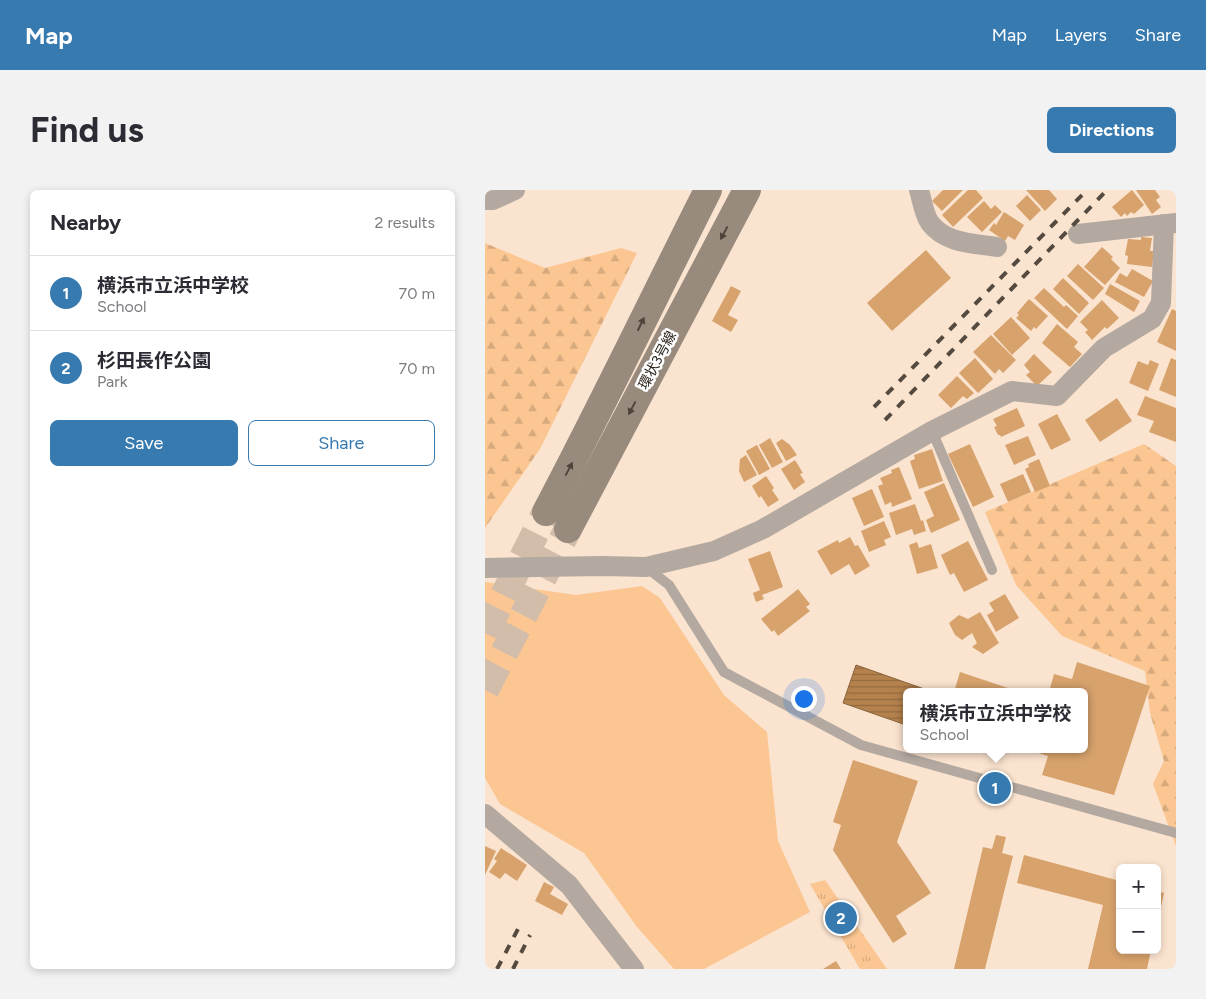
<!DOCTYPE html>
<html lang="en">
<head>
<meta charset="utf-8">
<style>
  :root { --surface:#fff; --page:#f2f2f3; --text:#2b2b33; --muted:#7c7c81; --line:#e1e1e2; --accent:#367ab0 }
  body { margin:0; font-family:Figtree,"Noto Sans JP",sans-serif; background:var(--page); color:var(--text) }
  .controls { position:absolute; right:15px; bottom:15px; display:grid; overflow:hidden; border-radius:8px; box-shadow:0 2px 8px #0003 }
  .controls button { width:45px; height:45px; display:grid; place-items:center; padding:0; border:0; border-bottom:1px solid var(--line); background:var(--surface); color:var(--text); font:25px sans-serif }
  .you { position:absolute; left:318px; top:508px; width:18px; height:18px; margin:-12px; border:4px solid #fff; border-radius:50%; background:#1a73e8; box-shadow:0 0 0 8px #1a73e833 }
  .badge { display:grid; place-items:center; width:32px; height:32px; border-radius:50%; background:var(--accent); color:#fff; font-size:16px; font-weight:700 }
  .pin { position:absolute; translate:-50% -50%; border:2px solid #fff; box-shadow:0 1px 5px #0006 }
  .popup { position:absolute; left:418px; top:498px; width:185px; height:65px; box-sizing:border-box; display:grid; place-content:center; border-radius:8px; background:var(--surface); filter:drop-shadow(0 1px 4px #0005); font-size:16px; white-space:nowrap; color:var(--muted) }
  .popup b { font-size:19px; color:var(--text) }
  .popup::after { content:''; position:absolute; left:50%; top:100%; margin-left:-10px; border:10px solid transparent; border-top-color:var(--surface) }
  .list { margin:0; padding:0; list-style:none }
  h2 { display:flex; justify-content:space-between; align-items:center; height:65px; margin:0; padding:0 20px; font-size:21px }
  h2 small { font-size:16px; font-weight:400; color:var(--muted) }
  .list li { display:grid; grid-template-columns:32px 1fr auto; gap:15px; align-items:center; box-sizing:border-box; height:75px; padding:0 20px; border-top:1px solid var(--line) }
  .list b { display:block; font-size:19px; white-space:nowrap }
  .list p { margin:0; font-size:16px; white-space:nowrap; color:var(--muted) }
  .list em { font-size:16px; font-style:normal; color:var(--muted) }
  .actions { display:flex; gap:10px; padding:15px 20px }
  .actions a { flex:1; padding:11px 0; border:1px solid var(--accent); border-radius:8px; text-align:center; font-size:18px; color:var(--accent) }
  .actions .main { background:var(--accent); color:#fff }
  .map { position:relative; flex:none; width:691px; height:779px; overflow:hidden; border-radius:8px }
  header { display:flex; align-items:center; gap:30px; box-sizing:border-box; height:70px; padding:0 25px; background:var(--accent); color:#fff }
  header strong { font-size:24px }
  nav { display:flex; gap:28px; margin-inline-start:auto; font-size:18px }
  .intro { display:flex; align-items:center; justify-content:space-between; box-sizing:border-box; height:120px; padding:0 30px }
  h1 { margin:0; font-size:35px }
  .button { padding:12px 22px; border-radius:8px; background:var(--accent); color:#fff; font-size:18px; font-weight:700 }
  main { display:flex; gap:30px; padding:0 30px }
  aside { flex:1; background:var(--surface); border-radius:8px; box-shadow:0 2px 8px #0003 }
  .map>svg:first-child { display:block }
  .grass { fill:url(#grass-tufts) }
  .forest { fill:url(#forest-firs) }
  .pitch { fill:#fbc692 }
  .water { fill:url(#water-rules); stroke:#8a643d }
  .building { fill:#d7a26c }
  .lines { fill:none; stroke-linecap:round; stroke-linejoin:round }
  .secondary-tunnel { stroke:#d1bdaa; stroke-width:28; stroke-dasharray:28 14; stroke-linecap:butt }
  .lane { stroke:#b3a9a0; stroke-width:10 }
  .street { stroke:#b3a9a0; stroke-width:20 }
  .secondary { stroke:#988a7d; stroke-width:28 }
  .rail { stroke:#554a3f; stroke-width:4; stroke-dasharray:9 9; stroke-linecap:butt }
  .oneway { fill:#4f443b }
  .labels { text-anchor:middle; stroke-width:5; stroke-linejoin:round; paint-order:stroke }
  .street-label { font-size:14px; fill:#271f17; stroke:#fff }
</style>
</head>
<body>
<header>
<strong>Map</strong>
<nav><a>Map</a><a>Layers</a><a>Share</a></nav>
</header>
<div class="intro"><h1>Find us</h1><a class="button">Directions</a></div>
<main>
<aside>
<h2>Nearby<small>2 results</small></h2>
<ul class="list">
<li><span class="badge">1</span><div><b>横浜市立浜中学校</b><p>School</p></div><em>70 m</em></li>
<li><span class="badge">2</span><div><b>杉田長作公園</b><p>Park</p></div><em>70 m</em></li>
</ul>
<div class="actions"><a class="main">Save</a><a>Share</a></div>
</aside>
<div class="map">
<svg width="691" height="779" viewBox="0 0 691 779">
  <defs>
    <pattern id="grass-tufts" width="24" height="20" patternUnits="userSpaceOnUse" patternTransform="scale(1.25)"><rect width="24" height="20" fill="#fbc692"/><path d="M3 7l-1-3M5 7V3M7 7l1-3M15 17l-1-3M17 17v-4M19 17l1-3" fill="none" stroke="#d7aa7d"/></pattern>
    <pattern id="forest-firs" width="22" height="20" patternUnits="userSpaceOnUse" patternTransform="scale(1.25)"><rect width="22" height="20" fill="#fbc692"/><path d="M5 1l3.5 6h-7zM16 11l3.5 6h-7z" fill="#d7aa7d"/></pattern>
    <pattern id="water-rules" width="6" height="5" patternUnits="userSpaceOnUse" patternTransform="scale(1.25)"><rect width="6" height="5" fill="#b5824d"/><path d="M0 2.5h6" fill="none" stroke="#936a3f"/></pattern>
  </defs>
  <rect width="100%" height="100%" fill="#fbe4cf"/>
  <polygon class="grass" points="340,690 402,779 375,779 325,694"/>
  <g class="forest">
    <polygon points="0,53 60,78 136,58 152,63 55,259 0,338"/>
    <polygon points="659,254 691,276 691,656 668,594 679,571 665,523 660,481 577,446 531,395 500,322"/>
  </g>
  <polygon class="pitch" points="0,392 91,405 157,396 175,408 239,505 282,542 293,651 325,722 219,779 189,779 152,737 99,663 15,614 0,588"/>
  <polygon class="water" points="371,475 445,501 421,502 421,535 358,513"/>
  <g class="building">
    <polygon points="458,0 478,0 457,21 447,11"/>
    <polygon points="483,0 491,0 498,8 468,37 457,25"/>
    <polygon points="541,0 564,0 572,9 560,21"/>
    <polygon points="647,0 659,15 649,24 646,22 642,26 640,23 636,27 627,17"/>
    <polygon points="651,0 670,0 675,7 671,10 676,17 667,24"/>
    <polygon points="542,5 556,20 545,31 531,16"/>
    <polygon points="499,11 506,19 510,15 517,22 497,42 482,27"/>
    <polygon points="519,22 539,35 530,50 523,46 520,51 504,40 509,33 511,35"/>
    <polygon points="656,47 667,48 665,61 669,61 667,77 642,74 643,66 640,65 643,49 656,50"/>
    <polygon points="617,57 628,67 626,69 635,78 620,95 599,77"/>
    <polygon points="441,60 466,88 407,141 382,113"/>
    <polygon points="593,74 619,98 608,110 582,86"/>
    <polygon points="647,79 668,91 659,107 630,92 635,83 642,87"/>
    <polygon points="578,88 604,113 594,124 568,99"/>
    <polygon points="625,94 655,111 649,122 620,104"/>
    <polygon points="246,96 256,101 243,125 253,130 246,142 227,131"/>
    <polygon points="559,98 579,117 581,115 593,126 582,139 549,108"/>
    <polygon points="544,109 563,126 551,139 549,137 546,141 531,128 534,125 532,123"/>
    <polygon points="617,110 634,128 622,139 620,137 607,150 600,142 603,140 595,132"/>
    <polygon points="687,119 691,121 691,161 672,152"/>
    <polygon points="526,127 545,148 527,165 508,144"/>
    <polygon points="572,134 593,152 589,157 597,164 585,177 557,153"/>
    <polygon points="506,145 531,170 518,183 514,179 510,184 488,162"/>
    <polygon points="549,164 567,182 552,196 541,185 545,182 539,175"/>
    <polygon points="490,168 508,189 493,203 474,183"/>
    <polygon points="686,168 691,170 691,207 674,200"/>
    <polygon points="665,170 674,174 663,201 644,193 653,171 663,175"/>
    <polygon points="472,186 489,203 482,209 478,206 466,218 453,205"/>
    <polygon points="660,206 691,218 691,252 664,242 669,231 652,225"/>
    <polygon points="632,208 647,231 615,252 600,230"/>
    <polygon points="532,218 540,236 516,247 515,245 513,245 509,237 512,236 508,229"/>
    <polygon points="572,224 586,250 566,260 553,234"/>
    <polygon points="543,246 551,265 529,275 520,255"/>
    <polygon points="285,248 298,272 287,278 274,255"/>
    <polygon points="297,249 305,255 312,265 301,271 291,253"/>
    <polygon points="485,254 509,307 488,317 463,264"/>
    <polygon points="272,255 285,279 274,285 261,261"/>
    <polygon points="447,259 458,291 434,299 425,271 430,269 429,265"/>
    <polygon points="261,265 272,285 259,292 254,281 255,269"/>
    <polygon points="554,269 565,296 550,302 540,279 544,277 543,274"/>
    <polygon points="310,270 318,283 315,284 320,292 309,300 296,279"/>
    <polygon points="414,277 427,309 407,317 406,312 400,315 393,296 398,294 395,288 407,283 406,280"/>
    <polygon points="538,284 546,302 523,312 515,294"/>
    <polygon points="281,286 289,298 287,300 294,310 283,317 276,306 274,308 267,296"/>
    <polygon points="459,293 475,330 446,343 441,330 449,326 439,302"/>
    <polygon points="387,299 399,327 379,336 367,308"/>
    <polygon points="430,314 436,331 438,330 441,341 429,345 427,339 411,345 404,323"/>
    <polygon points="399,331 406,347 399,350 401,355 384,362 376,341"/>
    <polygon points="365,347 370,356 373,355 385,376 370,385 364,374 346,385 332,361 353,350 354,353"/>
    <polygon points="483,351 503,390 479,402 469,383 465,385 456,365"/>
    <polygon points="432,352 434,358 446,354 453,378 432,384 424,355"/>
    <polygon points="285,361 298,397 277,405 279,409 271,412 268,403 275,400 263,369"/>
    <polygon points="313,399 325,414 321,417 325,421 293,446 289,440 287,442 276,429"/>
    <polygon points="520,404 534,428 511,442 502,425 509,421 504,413"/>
    <polygon points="495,422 514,453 498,464 487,457 492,453 487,443 477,450 470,445 464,433 474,425 483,429"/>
    <polygon points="592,472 665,496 629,605 557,585 563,566 544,560 599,559 599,502 564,502 569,484 587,489"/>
    <polygon points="475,482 523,498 522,502 469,502"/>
    <polygon points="368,570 433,591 412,652 446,703 411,726 422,744 408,753 348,660 356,635 348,632"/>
    <polygon points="511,645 521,647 517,663 528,666 500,779 469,779 498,657 507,659"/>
    <polygon points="0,656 11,661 0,685"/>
    <polygon points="16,658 42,675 32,691 20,683 15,689 4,682 12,671 9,669"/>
    <polygon points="539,665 635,691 635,760 666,760 662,779 603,779 618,715 532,693"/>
    <polygon points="59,692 69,697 65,704 83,714 77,725 50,711"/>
    <polygon points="672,701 679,703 673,731 672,730"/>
    <polygon points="351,771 356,779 338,779"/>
  </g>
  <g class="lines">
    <g class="secondary-tunnel">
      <polyline points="0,443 61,322"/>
      <polyline points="0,500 83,339"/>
    </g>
    <g class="lane">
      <polyline points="447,241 507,380"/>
      <polyline points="162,378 184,395 239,482 376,555 691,643"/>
    </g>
    <g class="street">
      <path d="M434,0C437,10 439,25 445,33C461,54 489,53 512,57"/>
      <polyline points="0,10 8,10 30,0"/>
      <polyline points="593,44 691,33"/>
      <polyline points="0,378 117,376 161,377 229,361 278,339 447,241 527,201 572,206 619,158 667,129 676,113 679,34"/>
      <polyline points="0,624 84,695 149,779"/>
    </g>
    <g class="secondary">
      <path d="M61,322C117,216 169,107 223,0"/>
      <polyline points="83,339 262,0"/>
    </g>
    <g class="rail">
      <polyline points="389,217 602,0"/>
      <polyline points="400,230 622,0"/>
      <polyline points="12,779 33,739"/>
      <polyline points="28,779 45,745"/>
    </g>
  </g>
  <defs><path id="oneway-solid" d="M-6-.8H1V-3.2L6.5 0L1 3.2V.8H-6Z" transform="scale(1.25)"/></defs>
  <g class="oneway">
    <use href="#oneway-solid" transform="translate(239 43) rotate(118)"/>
    <use href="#oneway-solid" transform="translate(156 134) rotate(-64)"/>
    <use href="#oneway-solid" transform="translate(147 218) rotate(118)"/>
    <use href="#oneway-solid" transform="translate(84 279) rotate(-62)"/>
  </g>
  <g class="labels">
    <g class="street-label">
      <text transform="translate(172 170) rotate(-62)" y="5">環状3号線</text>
    </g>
  </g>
</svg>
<div class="controls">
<button>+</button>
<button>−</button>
</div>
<div class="you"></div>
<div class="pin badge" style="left:510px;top:598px">1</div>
<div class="popup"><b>横浜市立浜中学校</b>School</div>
<div class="pin badge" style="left:356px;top:728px">2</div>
</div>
</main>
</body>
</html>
